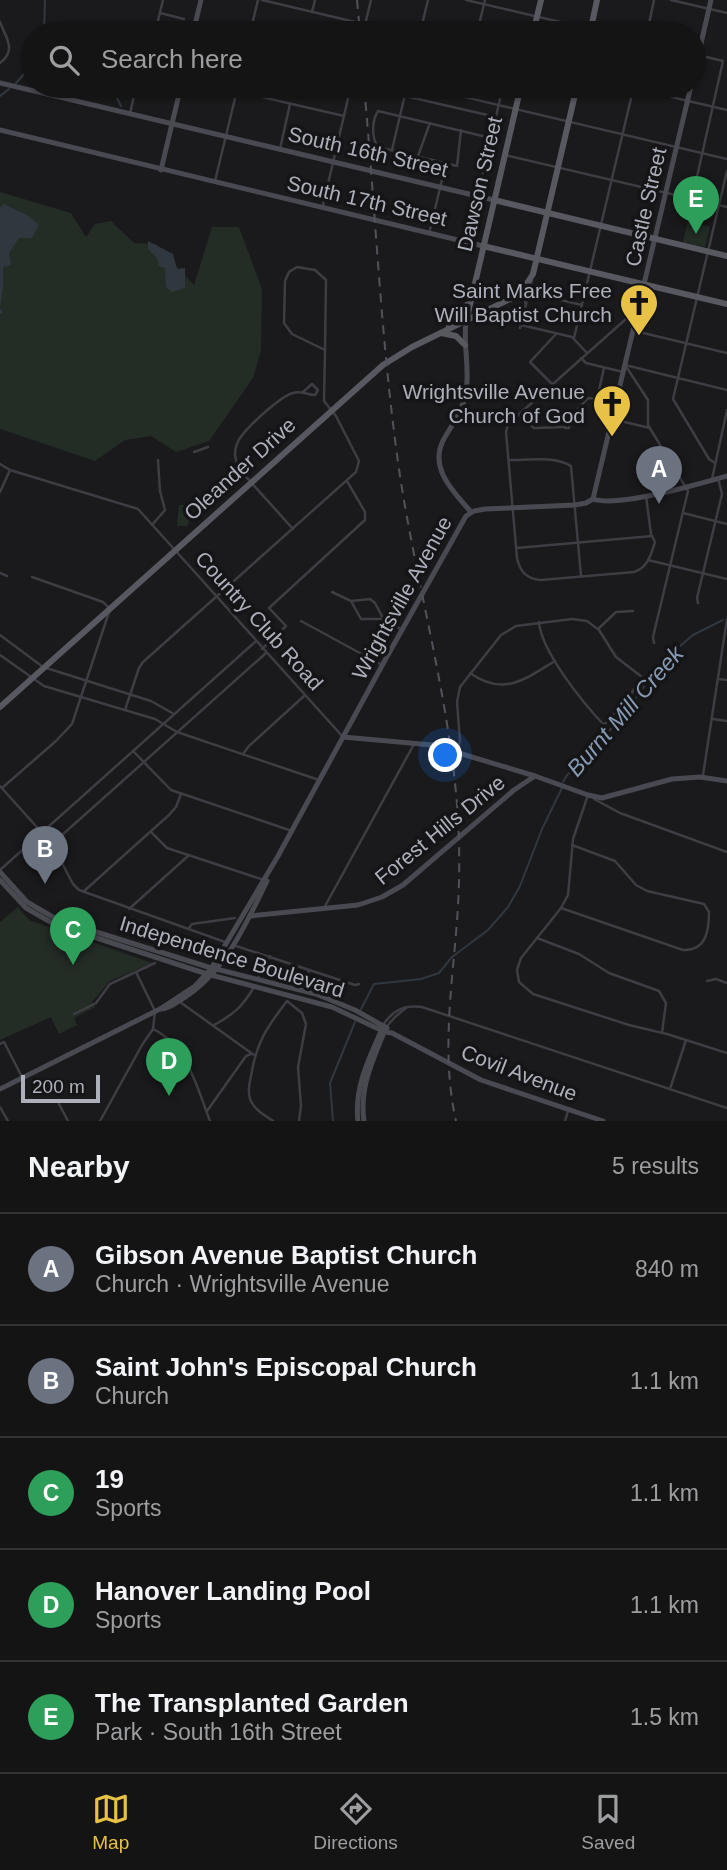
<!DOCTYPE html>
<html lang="en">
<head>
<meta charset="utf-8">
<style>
  :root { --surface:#141415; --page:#1d1d1e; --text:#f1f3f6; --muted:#9d9ea0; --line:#333334; --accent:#e7c246 }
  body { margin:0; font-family:Arial,sans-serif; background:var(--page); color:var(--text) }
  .scale { position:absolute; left:21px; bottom:18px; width:79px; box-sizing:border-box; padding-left:7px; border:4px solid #adb0bb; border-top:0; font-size:19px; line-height:24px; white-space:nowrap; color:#adb0bb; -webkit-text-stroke:5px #151517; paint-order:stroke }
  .you { position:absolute; left:446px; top:756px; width:24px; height:24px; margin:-18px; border:5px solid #fff; border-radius:50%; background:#1a73e8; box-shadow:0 0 0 10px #1a73e833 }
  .badge { display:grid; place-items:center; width:46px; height:46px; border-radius:50%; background:var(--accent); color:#fff; font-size:23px; font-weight:700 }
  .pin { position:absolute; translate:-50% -58px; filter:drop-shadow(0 2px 4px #0008) }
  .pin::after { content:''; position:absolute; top:37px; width:24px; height:21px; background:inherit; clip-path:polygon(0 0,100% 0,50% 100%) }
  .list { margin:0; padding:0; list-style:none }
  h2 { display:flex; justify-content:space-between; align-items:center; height:91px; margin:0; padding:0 28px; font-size:30px }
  h2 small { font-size:23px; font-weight:400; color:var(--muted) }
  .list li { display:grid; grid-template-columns:46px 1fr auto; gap:21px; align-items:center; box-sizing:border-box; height:112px; padding:0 28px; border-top:2px solid var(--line) }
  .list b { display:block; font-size:26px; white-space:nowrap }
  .list p { margin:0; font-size:23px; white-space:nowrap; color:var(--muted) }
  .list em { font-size:23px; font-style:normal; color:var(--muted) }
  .icon { flex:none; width:38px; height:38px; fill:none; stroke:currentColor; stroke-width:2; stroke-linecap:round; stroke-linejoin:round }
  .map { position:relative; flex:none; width:727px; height:1121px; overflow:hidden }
  .search { position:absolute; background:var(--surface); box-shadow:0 2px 5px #0004; left:21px; right:21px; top:21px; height:77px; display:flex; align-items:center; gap:18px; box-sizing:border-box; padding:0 24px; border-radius:38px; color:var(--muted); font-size:26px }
  .sheet { height:651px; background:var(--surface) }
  nav { display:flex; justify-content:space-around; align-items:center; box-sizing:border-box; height:98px; border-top:2px solid var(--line); background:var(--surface); font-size:19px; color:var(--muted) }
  nav a { display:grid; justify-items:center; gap:4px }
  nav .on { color:var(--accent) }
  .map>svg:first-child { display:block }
  .green { fill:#242c26 }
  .water { fill:#30373f }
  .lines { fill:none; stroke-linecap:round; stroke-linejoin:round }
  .stream { stroke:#30373f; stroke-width:2 }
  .street { stroke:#3d3d43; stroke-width:2.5 }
  .secondary { stroke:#494a51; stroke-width:5 }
  .primary { stroke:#575860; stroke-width:6 }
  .rail { stroke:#52535a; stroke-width:2; stroke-dasharray:9 7; stroke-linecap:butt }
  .labels { text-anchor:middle; stroke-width:7; stroke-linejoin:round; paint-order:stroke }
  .street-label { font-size:21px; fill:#adb0bb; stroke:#151517 }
  .poi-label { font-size:21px; fill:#adb0bb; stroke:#151517; text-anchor:end }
  .water-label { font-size:23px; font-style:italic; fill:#879ab3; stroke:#151517 }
</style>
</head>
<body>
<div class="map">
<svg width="727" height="1121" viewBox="0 0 727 1121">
  <rect width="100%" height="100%" fill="#1a1a1c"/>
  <g class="green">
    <polygon points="0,192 71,213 86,237 95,224 111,221 134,243 156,244 194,285 212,227 239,227 262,289 261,351 253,378 209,441 176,452 151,436 125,440 95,461 0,429"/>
    <polygon points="688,221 710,227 705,247 683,242"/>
    <polygon points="179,505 190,505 190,513 196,513 196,521 190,519 187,526 177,526"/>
    <polygon points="18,907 29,920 152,963 110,981 92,1002 95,1007 74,1018 77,1025 59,1034 51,1017 0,1040 0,922"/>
  </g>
  <g class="water">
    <polygon points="4,204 27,215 39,225 32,238 19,238 9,253 11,265 3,267 3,288 0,308 3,312 0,314 0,207"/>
    <polygon points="148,241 173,254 177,269 185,268 185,288 172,292 166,287 165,268 159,266 157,258 148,249"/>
  </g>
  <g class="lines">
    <g class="stream">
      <polyline points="44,33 45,0"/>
      <polyline points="16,83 33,64"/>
      <polyline points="100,86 115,94 121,106"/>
      <polyline points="0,96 9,89"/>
      <polyline points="563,782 567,775 580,764 630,707 659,664 693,635 723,620"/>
      <polyline points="361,1009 374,984 421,979 439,973 452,957 488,930 508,907 520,886 542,829 562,788"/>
      <polyline points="333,1121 330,1083 355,1022"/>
    </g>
    <g class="street">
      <polyline points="262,0 402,33"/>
      <polyline points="466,0 607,33"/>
      <polyline points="671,0 727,13"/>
      <polyline points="312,12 315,0"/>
      <polyline points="160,13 184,19"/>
      <path d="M0,22C6,38 17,50 0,63"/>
      <polyline points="65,33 66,27"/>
      <polyline points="155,33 163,0"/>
      <polyline points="250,33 258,0"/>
      <polyline points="363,33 371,0"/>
      <polyline points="420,33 428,0"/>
      <polyline points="477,33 485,0"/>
      <polyline points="647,33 654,0"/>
      <polyline points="214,86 344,116"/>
      <polyline points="418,86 727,159"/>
      <polyline points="473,86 502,93"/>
      <polyline points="624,86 727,110"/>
      <polyline points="405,96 496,117"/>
      <polyline points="130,114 136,86"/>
      <path d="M461,130L457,166L378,147C371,137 372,120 378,111L491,138"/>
      <polyline points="280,149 290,104"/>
      <polyline points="392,150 407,86"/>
      <polyline points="505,155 727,207"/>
      <polyline points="418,156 430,123"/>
      <polyline points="483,173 503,86"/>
      <polyline points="215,181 238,86"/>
      <polyline points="692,199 723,61 694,54"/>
      <polyline points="323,205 351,86"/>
      <polyline points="429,234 446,163"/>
      <polygon points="297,267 315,270 326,280 325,350 292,334 284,323 285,281 289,272"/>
      <polyline points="531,293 582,305"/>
      <polyline points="517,295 524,298 526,304"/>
      <path d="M636,310L508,424L506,432L517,558C520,572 527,579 541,580L634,572C648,568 651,554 655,542L651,534L646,496"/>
      <polyline points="521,325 572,337 587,353"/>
      <polyline points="520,328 532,280"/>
      <polyline points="635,331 727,353"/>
      <polyline points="574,338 634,86"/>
      <polyline points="581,358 586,363 623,372"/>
      <polyline points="625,365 727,390"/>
      <polyline points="627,368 648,400 648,425 688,491 653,637 654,643"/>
      <polyline points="552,384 530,362 556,334"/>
      <polyline points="576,411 588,398 597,399 604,368"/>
      <polygon points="578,411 579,415 576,416 575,413"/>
      <polyline points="518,414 534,428 565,427"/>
      <polyline points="612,419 650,428"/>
      <rect x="565" y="424" width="4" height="4"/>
      <polyline points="194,452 208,447"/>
      <path d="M509,460C528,460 555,456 571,466L581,576"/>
      <polyline points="715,463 709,459 673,399 727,171"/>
      <polyline points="0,464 10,470 138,509 343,737"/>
      <polyline points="712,479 727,410"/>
      <polyline points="0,492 10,470"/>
      <polyline points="683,513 727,524"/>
      <polyline points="152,525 165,510 160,491 158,460"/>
      <path d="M293,529L240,470C235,461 233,453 237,444C241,431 281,396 293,393C301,390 307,395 315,395L318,390L312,384L303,392"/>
      <polyline points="517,548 652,536"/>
      <polyline points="648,560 727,579"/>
      <polyline points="0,573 7,576"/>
      <polyline points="332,592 351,601 370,599 375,603 383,618 402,630"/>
      <polyline points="351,601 361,619 383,619 387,622 364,656"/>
      <polyline points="698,603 697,598 722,494 718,478"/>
      <polyline points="301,621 382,665"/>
      <polyline points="598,629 616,612 633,611"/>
      <polyline points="0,635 43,667 151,701 174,714"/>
      <polyline points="262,649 286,626 269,608 365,520 365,512 347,481"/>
      <polyline points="0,655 44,686 155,719 177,732 319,780"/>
      <path d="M470,673C504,697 525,679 555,661"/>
      <polyline points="718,679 727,680"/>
      <polyline points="125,710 139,668 143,662 356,472 359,461 336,416 324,401 325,350"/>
      <polyline points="713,719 727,721"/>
      <polyline points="133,751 171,790 292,831"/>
      <path d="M457,752L460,741L457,702L460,687L501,635L516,626L572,619L587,621L599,630L616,657L642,677L627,700L604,725C583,703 541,651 539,622"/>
      <polyline points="243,754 249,746 304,696"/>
      <polyline points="703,775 727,619"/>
      <polyline points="0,786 52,844 73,884 79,890 225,942"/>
      <polyline points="2,788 56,741 72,724 110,609 103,602 32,577"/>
      <polyline points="588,795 573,839 568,895 561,908 521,958 517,970 519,982 533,994 629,1025 667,1034 727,1053"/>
      <polyline points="594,799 620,813 727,852"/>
      <polyline points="151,832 167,848 264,880"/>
      <polyline points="52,844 266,653"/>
      <polyline points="0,870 255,642"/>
      <polyline points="83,892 169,815 176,807 181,794"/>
      <polyline points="324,908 413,746"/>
      <path d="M561,908L683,950C706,951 709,931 709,912L704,904L647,891L636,885L615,861L572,845"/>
      <polyline points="129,909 188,856"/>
      <polyline points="189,928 192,924 235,918"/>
      <polyline points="537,938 579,954 609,973 659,991 666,1003 662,1033"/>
      <polyline points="233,945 355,985 359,984"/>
      <polyline points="258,978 270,956"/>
      <polyline points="707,981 716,979 727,983"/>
      <polyline points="300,983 310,970"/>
      <polyline points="180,1002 254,1055"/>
      <polyline points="74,1014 96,1003 110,984 155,963"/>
      <path d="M214,1025C233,1015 243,1006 254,987"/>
      <path d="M383,1025C393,1010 404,1005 422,1007L727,1108"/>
      <polyline points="387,1026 395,1017 407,1007"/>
      <path d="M153,1029C188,1046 197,1088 210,1121"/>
      <polyline points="0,1044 4,1042 22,1077"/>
      <polyline points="670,1089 686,1040"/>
      <polyline points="59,1104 68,1121"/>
      <polyline points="0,1107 8,1121"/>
      <polyline points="207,1111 246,1056 251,1054"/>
      <polyline points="100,1121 142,1045 153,1029 155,1011 136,972"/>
      <path d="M273,1121C266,1116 256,1111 252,1103C247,1095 249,1085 251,1076C256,1043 267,1027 287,1001L302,1013L306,1024L298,1067L301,1106L299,1121"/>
      <polyline points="565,1121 568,1111"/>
    </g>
    <g class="secondary">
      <polyline points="193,33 201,0"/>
      <polyline points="694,74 711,0"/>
      <polyline points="0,83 494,200"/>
      <polyline points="0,130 483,246"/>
      <polyline points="161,170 181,86"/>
      <path d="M466,322C463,345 470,369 466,392C463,410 454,422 445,437C427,467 453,491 471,512"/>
      <polyline points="593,499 691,86"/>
      <polyline points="343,737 432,745 535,776"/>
      <polyline points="0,872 27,902 58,920 208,967 316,994 355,1010 387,1028"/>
      <polyline points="0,880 26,908 54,924 207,974 332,1007 385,1032"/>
      <polyline points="250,916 358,905 382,897 403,885 514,790 535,776 588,795 602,798 672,779 700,777 727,781"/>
      <path d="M160,1009C167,1009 173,1005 179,1001C224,975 245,926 267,881"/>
      <polyline points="385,1032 392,1033 481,1080 603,1121"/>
      <path d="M0,1089L160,1009L195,986L211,969L278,856L384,662L466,516L474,511L485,509L575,505L586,503L593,499C618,508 699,484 727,476"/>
      <path d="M358,1121C354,1088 369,1058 382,1029"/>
      <path d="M364,1121C359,1088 373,1060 385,1030"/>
    </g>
    <g class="primary">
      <polyline points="533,33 541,0"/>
      <polyline points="590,33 597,0"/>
      <polyline points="494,200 727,256"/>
      <polyline points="483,246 727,304"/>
      <polyline points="466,322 521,86"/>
      <polyline points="449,326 467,305"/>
      <polyline points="441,333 456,336 465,345"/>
      <polyline points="0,707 383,365 412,347 512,298 524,288 533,274 577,86"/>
    </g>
    <g class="rail">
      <polyline points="357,0 360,33"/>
      <path d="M364,86C376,215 381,347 400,476C417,586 448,694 457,804C460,843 460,882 457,921C452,987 441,1055 456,1121"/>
    </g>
  </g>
  <defs>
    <symbol id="church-pin" viewBox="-11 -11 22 30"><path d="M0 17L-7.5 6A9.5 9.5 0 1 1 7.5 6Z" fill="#e7c246" stroke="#151517"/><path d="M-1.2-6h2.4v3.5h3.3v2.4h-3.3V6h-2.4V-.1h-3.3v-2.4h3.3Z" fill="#111"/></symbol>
  </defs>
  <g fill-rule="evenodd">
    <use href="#church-pin" x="617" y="281" width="44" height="60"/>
    <use href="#church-pin" x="590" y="382" width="44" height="60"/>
  </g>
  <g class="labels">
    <g class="street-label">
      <text transform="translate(368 152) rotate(13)" y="7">South 16th Street</text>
      <text transform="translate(480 184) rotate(-77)" y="7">Dawson Street</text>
      <text transform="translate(367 201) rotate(13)" y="7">South 17th Street</text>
      <text transform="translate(646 207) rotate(-77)" y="7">Castle Street</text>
      <text transform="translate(240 469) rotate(-42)" y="7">Oleander Drive</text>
      <text transform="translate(402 598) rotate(-61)" y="7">Wrightsville Avenue</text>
      <text transform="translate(259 621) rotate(48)" y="7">Country Club Road</text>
      <text transform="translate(440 830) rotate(-39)" y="7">Forest Hills Drive</text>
      <text transform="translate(232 957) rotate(17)" y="7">Independence Boulevard</text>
      <text transform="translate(519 1073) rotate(21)" y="7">Covil Avenue</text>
    </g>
    <g class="poi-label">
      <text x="612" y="298">Saint Marks Free<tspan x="612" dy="24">Will Baptist Church</tspan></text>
      <text x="585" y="399">Wrightsville Avenue<tspan x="585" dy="24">Church of God</tspan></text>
    </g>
    <g class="water-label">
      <text transform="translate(625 711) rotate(-49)" y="8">Burnt Mill Creek</text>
    </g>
  </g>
</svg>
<div class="scale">200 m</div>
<div class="you"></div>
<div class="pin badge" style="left:659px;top:504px;background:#6b7280">A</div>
<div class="pin badge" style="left:45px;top:884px;background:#6b7280">B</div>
<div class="pin badge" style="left:73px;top:965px;background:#2e9e5b">C</div>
<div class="pin badge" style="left:169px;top:1096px;background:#2e9e5b">D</div>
<div class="pin badge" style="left:696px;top:234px;background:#2e9e5b">E</div>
<div class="search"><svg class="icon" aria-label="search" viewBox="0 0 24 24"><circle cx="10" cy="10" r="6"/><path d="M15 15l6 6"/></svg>Search here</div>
</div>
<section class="sheet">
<h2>Nearby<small>5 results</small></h2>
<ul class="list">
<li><span class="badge" style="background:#6b7280">A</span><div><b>Gibson Avenue Baptist Church</b><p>Church · Wrightsville Avenue</p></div><em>840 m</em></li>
<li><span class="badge" style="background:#6b7280">B</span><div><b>Saint John's Episcopal Church</b><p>Church</p></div><em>1.1 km</em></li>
<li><span class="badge" style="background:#2e9e5b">C</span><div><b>19</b><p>Sports</p></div><em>1.1 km</em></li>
<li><span class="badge" style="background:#2e9e5b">D</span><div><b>Hanover Landing Pool</b><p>Sports</p></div><em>1.1 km</em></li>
<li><span class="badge" style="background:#2e9e5b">E</span><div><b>The Transplanted Garden</b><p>Park · South 16th Street</p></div><em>1.5 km</em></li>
</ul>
</section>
<nav>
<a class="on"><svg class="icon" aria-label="map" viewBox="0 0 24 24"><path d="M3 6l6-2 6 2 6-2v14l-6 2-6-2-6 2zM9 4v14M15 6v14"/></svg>Map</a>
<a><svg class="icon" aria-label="directions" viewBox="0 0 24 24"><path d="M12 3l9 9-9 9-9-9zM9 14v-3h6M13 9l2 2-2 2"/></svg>Directions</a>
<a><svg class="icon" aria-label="saved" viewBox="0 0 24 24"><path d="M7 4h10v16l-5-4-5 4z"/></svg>Saved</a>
</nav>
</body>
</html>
